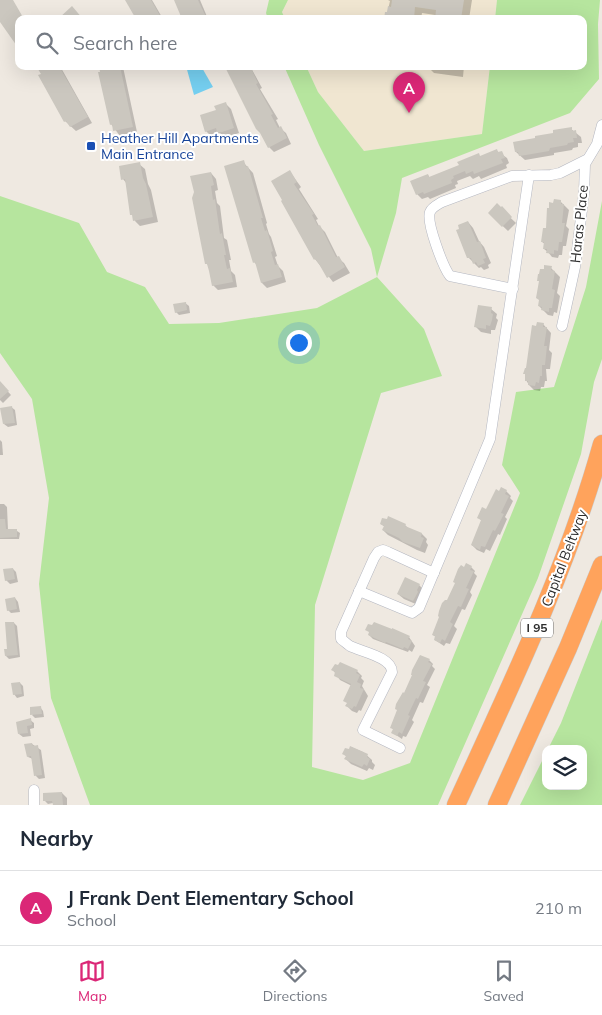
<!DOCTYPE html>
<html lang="en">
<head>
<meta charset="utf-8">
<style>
  :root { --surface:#fff; --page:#f2f2f3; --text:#1f2937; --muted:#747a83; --line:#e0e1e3; --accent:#db2777 }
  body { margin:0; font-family:Mulish,sans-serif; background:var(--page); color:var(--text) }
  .controls { position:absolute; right:15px; bottom:15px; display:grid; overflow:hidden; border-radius:10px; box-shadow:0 5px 20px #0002 }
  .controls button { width:45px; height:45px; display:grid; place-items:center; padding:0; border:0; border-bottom:1px solid var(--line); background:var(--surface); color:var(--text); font:25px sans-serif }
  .you { position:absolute; left:298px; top:342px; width:18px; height:18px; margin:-12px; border:4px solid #fff; border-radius:50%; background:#1a73e8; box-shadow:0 0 0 8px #1a73e833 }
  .badge { display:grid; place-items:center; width:32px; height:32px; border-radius:50%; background:var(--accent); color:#fff; font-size:16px; font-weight:700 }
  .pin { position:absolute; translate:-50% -41px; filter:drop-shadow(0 1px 2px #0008) }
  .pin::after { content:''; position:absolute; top:26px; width:18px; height:15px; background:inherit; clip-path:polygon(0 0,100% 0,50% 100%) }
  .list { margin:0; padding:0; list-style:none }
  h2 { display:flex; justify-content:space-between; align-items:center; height:65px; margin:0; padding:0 20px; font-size:21px }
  h2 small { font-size:16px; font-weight:400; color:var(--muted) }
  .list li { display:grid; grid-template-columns:32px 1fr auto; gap:15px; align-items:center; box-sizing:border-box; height:75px; padding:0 20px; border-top:1px solid var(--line) }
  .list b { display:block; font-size:19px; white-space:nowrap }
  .list p { margin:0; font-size:16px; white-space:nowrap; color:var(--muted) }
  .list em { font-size:16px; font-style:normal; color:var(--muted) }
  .icon { flex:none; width:28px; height:28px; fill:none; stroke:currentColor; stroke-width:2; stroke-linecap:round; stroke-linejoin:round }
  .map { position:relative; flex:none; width:602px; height:805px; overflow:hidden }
  .search { position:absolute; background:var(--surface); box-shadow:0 5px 20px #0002; left:15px; right:15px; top:15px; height:55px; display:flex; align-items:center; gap:12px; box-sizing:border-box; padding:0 18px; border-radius:10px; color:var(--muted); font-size:19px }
  .sheet { height:140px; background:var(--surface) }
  nav { display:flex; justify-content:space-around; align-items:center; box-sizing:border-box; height:70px; border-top:1px solid var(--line); background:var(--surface); font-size:14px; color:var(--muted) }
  nav a { display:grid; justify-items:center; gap:2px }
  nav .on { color:var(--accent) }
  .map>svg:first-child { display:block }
  .education { fill:#f0e6d1 }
  .green { fill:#b6e59e }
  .water { fill:#75cff0 }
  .shadow { fill:#0003 }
  .building { fill:#cbc7bf }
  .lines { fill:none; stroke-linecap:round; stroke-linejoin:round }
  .street-casing { stroke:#b4b7c1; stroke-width:11 }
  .highway-casing { stroke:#c9c9c9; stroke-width:19 }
  .street { stroke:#fff; stroke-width:10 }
  .highway { stroke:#ffa35c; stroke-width:18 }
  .transit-dot { fill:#1a4fb4; stroke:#fff; stroke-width:2 }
  .labels { text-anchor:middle; stroke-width:4; stroke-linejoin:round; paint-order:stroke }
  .shield { fill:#fff; stroke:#6d6d6d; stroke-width:1 }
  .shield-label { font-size:12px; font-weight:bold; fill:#2e2e2e }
  .transit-label { font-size:14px; fill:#164399; stroke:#fff; text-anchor:start }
  .street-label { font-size:14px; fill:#2e2e2e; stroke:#fff }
</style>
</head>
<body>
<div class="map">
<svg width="602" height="805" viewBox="0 0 602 805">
  <rect width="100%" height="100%" fill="#efe9e1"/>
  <g class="education">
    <polygon points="288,0 497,0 495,19 285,19 282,12"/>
    <polygon points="306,66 490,66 482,134 364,151 318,92"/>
  </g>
  <g class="green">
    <polygon points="269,0 288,0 282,12 285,19 268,19 266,13"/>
    <polygon points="497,0 600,0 598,24 599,79 570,113 402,178 396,213 377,277 424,329 442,376 381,393 315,605 312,767 363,780 410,763 520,493 502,465 516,392 554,387 586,287 602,201 602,359 594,382 581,454 538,578 438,805 90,805 51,698 39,584 49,498 32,399 0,353 0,196 79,223 107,272 145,287 169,324 219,323 317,308 377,277 371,249 319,145 284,66 306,66 318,92 364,151 482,134 490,66 583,66 583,19 495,19"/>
    <polygon points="602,619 602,805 520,805 546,753 546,786 583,786 583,749 548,749 561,723"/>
  </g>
  <polygon class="water" points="186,66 201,66 213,87 194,95"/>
  <g class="shadow">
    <polygon points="126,0 152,0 163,19 137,19"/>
    <polygon points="175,0 200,0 208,19 183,19"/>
    <polygon points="388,0 472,0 469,19 435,19 435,15 422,13 421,19 386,19 390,1"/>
    <polygon points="42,66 60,66 92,123 76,131 65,121 40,76 42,74"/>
    <polygon points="100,66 123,67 137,132 120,136 111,124 105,72"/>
    <polygon points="228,66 250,66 262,88 260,89 278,119 276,120 280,128 286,133 291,144 274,152 269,147"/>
    <polygon points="427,66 464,66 463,77 434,73"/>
    <polygon points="226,104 231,109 239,133 227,137 224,137 220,133 211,136 206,131 217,111"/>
    <polygon points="571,129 581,137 582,143 578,143 578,147 573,148 572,150 554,153 554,155 525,160 516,152"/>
    <polygon points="497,151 507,158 509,163 506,165 507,168 481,179 479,176 473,179 470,176 457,181 458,184 455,185 456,188 430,199 428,197 422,199 417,194 428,175 430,178"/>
    <polygon points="243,162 253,173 267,223 266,224 269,234 271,237 277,256 275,257 278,266 283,271 286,282 267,288 262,283 257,265 254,262"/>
    <polygon points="139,164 145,169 148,184 151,190 158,222 140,226 135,221 127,184 123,179"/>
    <polygon points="290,172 301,187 299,189 318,219 316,220 319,226 325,232 338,258 344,263 350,273 333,282 315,259"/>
    <polygon points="211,173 216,179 218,190 215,191 217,203 220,206 224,238 227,240 231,260 229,260 231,271 235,275 237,287 218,290 213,285 209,266 207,264"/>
    <polygon points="560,201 569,210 566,226 569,229 566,246 563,246 562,255 559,255 558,258 552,257 548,252 544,249 545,244 542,242"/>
    <polygon points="497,205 516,223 508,231 489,213"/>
    <polygon points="468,222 473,228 479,241 484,247 491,263 488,265 489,268 484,270 481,267 479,268 468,257"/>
    <polygon points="551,268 560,277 557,293 560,296 557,313 554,312 553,316 548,315 539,306 540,282 538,280"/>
    <polygon points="185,303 189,306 190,313 179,315 176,312"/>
    <polygon points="491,309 497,314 496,318 498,320 495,330 491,330 491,334 481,332 476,327"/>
    <polygon points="543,324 551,333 549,350 552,353 550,369 546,369 547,381 545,381 544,387 541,387 540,391 534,390 529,385 526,380 527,376 525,374 537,327"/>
    <polygon points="0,383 11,395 3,403 0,400"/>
    <polygon points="11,407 15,410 17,425 8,427 4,424"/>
    <polygon points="0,440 2,442 3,455 0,455"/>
    <polygon points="506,491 511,496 510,498 513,501 505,517 507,519 500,535 498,534 490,551 486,549 484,553 477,550 472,545 482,521 479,518"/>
    <polygon points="0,504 4,504 7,507 8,530 17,531 20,533 19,539 0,539"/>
    <polygon points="381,524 405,525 409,529 422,534 427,539 426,542 428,545 425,553 417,550 388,535 383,530 385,527"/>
    <polygon points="471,567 475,571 474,573 477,576 470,592 472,595 465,610 462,609 454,626 457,629 450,644 446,643 444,646 435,640 436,637 433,635 447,602 465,568"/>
    <polygon points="13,569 16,572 18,582 10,584 6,580"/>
    <polygon points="419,585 424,590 418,605 404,599 398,594"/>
    <polygon points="15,598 18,602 20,612 11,613 8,610"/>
    <polygon points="14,623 17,626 20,657 9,659 6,656"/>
    <polygon points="369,635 409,637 415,646 412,652 409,650 408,652 373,639"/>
    <polygon points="429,660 433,664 432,666 435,669 427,685 430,687 423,703 420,702 412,720 414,722 406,737 403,736 402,739 393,733 394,730 391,727 405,694"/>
    <polygon points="333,670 357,671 362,676 361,678 364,681 362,686 368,696 361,711 359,710 357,713 352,711 347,706 352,686 340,680"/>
    <polygon points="20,683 23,686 24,696 17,698 14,694"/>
    <polygon points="40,707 43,711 44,717 35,718 32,715"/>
    <polygon points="30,720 34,723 34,728 30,729 31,736 23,737 19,734"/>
    <polygon points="32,744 41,750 45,778 39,779 36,776 33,759 28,757"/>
    <polygon points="351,747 363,752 372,760 372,762 375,765 373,770 369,768 367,771 351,764 346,759 347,757 344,754 350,751"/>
    <polygon points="62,793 67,798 67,805 54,805 53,803 48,804 45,801"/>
  </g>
  <g class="building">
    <polygon points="0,0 13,0 24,19 19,19 19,49 0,22"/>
    <polygon points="125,0 151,0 162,19 136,19"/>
    <polygon points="174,0 198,0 207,19 182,19"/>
    <polygon points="392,0 464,0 461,19 435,19 436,10 415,7 414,19 384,19 385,12 387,12 388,6 391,7"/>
    <polygon points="72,6 83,19 58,19"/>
    <polygon points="36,66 59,66 88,117 70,127 66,121 64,122 38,75 41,74"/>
    <polygon points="99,66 120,66 133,127 113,131 112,124 110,125 98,72 100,72"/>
    <polygon points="231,66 250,66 258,83 256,84 273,114 271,115 278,128 281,126 287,138 268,148 260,133 256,129 226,69"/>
    <polygon points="226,102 234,128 222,132 217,132 216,128 205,132 200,115 216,110 214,106"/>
    <polygon points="572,127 572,131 576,130 577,138 573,138 574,142 568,143 567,145 550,148 549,151 526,155 519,156 518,152 515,152 513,142 535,138 535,136 553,133 553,130"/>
    <polygon points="94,140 96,147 89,149 87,143"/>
    <polygon points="497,149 498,152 502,151 505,158 501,159 503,163 474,174 473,171 466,174 465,171 453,176 454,178 451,180 452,183 424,194 423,192 416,195 410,181 428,174 429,177 459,165 457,162 479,153 480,156"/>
    <polygon points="244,160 246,167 248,166 257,197 263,218 261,218 265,231 267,230 273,251 271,252 275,265 278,264 282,277 261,283 255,262 253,263 224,166"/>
    <polygon points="140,162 143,178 146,184 153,217 133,221 132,215 130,215 125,179 121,180 119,166"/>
    <polygon points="290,170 297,182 294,184 314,214 312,215 318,226 320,225 336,257 339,256 345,267 327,278 319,264 315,259 314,260 281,201 282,200 271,181"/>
    <polygon points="211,172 214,185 211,186 213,200 215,199 220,234 222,233 226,255 224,255 227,269 230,268 233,282 212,286 209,271 207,264 205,264 192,198 194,192 190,176"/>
    <polygon points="554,199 561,200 561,204 564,204 562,223 565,223 562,242 559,242 558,251 554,250 554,254 546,253 547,249 543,249 544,242 541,242 543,228 546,228 547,208 549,208 549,202 553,203"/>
    <polygon points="497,203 501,207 502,206 512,217 502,227 488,213"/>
    <polygon points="468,221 477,242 480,241 486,258 483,259 485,263 478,266 476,262 473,264 471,258 467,258 456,230 459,229 458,225"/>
    <polygon points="544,265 552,266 551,270 555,271 552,289 555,290 552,308 549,308 549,312 541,310 542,307 538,306 539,300 536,298 539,281 537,281 538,274 539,274 540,269 544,269"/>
    <polygon points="186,302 187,310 175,313 173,304"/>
    <polygon points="478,305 492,307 491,313 493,314 492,320 490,326 486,325 486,329 474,327"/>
    <polygon points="537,322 544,323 543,327 547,327 544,346 547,346 545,365 542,365 542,376 540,376 539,383 536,382 535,386 528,385 528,381 525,381 525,374 523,374 525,368 526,368 532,325 536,326"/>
    <polygon points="0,381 9,391 0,399"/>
    <polygon points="12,406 15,423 3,424 0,408"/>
    <polygon points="501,487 507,490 505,494 509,496 501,513 504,514 495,531 493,530 485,547 481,546 480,550 471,545 481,520 477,518 482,507 486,509 496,489 499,491"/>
    <polygon points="388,516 406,524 405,526 422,533 421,537 424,538 420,548 403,542 399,538 382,530 384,526 380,524 382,518 387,519"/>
    <polygon points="0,519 5,519 6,529 17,529 17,537 0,538"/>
    <polygon points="466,563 472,566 470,570 474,571 466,588 469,589 461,607 458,606 450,622 453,624 445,641 442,639 440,643 434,640 435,636 432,635 439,617 438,616 439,611 442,603 445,600 447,600 455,583 453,582 458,569 461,565 464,567"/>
    <polygon points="13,568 15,579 5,581 3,569"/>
    <polygon points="405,577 420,584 417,590 418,592 413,601 397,594"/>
    <polygon points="15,597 17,609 7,611 5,599"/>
    <polygon points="5,622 14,622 18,655 5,656 4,649 7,649"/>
    <polygon points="374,622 392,629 392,628 410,636 408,639 412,641 408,649 404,647 403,649 386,642 385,643 368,635 369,632 365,630 368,624 372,625"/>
    <polygon points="420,655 430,659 428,662 432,664 423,681 426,682 418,699 416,698 408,715 410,716 402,734 399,732 397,736 391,733 393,729 390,728 397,710 395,709 396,704 403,692 404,693 412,675 411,675 412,670"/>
    <polygon points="340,662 358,670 356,673 360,675 357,682 361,684 360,688 364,689 356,707 354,706 352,709 345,706 347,703 343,701 351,684 334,676 335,672 331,670 335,664 338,665"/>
    <polygon points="20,682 22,694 13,695 11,683"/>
    <polygon points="41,706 42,714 30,715 30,707"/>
    <polygon points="31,718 32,725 27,726 28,733 18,734 16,722"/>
    <polygon points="32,743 33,746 38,745 42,775 34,776 31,756 27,757 24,744"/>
    <polygon points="350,746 368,754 367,757 370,759 367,766 364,764 362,767 344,759 346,756 342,754 345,748 349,749"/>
    <polygon points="62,792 63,805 53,805 52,801 43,801 43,793"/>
  </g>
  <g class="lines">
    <defs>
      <g id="street">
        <path d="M513,289L450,276C443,267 426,222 430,212C432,207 437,205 442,202L512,176L551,175L560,173L586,160"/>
        <polyline points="562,326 575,267 584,193 585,164 597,144 602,125"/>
        <polyline points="359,591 412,613 419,608 490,439 529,175"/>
        <path d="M400,748L363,730L392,672C392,657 362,652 350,646C347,644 344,641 341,639V632L374,558L378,552L383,550L388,552L434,573"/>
        <polyline points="34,790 34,805"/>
      </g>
      <g id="highway">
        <path d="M456,805C510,687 567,570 602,444"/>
        <polyline points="497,805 568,648 602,565"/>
      </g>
    </defs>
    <use href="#street" class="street-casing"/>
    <use href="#highway" class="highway-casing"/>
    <use href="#street" class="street"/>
    <use href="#highway" class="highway"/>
  </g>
  <rect class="transit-dot" x="86" y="141" width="10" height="10" rx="2.5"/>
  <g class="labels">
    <rect class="shield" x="521" y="618.5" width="32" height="19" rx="4"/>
    <g class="shield-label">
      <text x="537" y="632">I 95</text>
    </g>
    <g class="transit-label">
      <text x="101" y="143">Heather Hill Apartments<tspan x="101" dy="16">Main Entrance</tspan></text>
    </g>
    <g class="street-label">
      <text transform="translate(579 224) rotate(-84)" y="5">Haras Place</text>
      <text transform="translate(564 558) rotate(-69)" y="5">Capital Beltway</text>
    </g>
  </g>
</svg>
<div class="controls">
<button><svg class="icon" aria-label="layers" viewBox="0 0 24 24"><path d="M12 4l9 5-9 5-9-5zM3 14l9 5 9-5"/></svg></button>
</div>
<div class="you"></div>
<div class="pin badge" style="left:409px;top:113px">A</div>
<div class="search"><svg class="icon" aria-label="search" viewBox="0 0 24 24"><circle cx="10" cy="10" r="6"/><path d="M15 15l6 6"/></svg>Search here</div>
</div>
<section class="sheet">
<h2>Nearby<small></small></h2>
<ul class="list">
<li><span class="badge">A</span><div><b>J Frank Dent Elementary School</b><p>School</p></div><em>210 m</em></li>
</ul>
</section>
<nav>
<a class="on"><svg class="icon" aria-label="map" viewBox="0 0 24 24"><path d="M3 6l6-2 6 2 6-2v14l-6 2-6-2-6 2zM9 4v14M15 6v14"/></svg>Map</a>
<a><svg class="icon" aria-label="directions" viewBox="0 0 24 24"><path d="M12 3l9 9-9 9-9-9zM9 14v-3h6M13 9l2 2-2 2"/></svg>Directions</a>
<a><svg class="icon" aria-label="saved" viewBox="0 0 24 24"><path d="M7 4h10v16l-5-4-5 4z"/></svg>Saved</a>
</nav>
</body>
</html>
